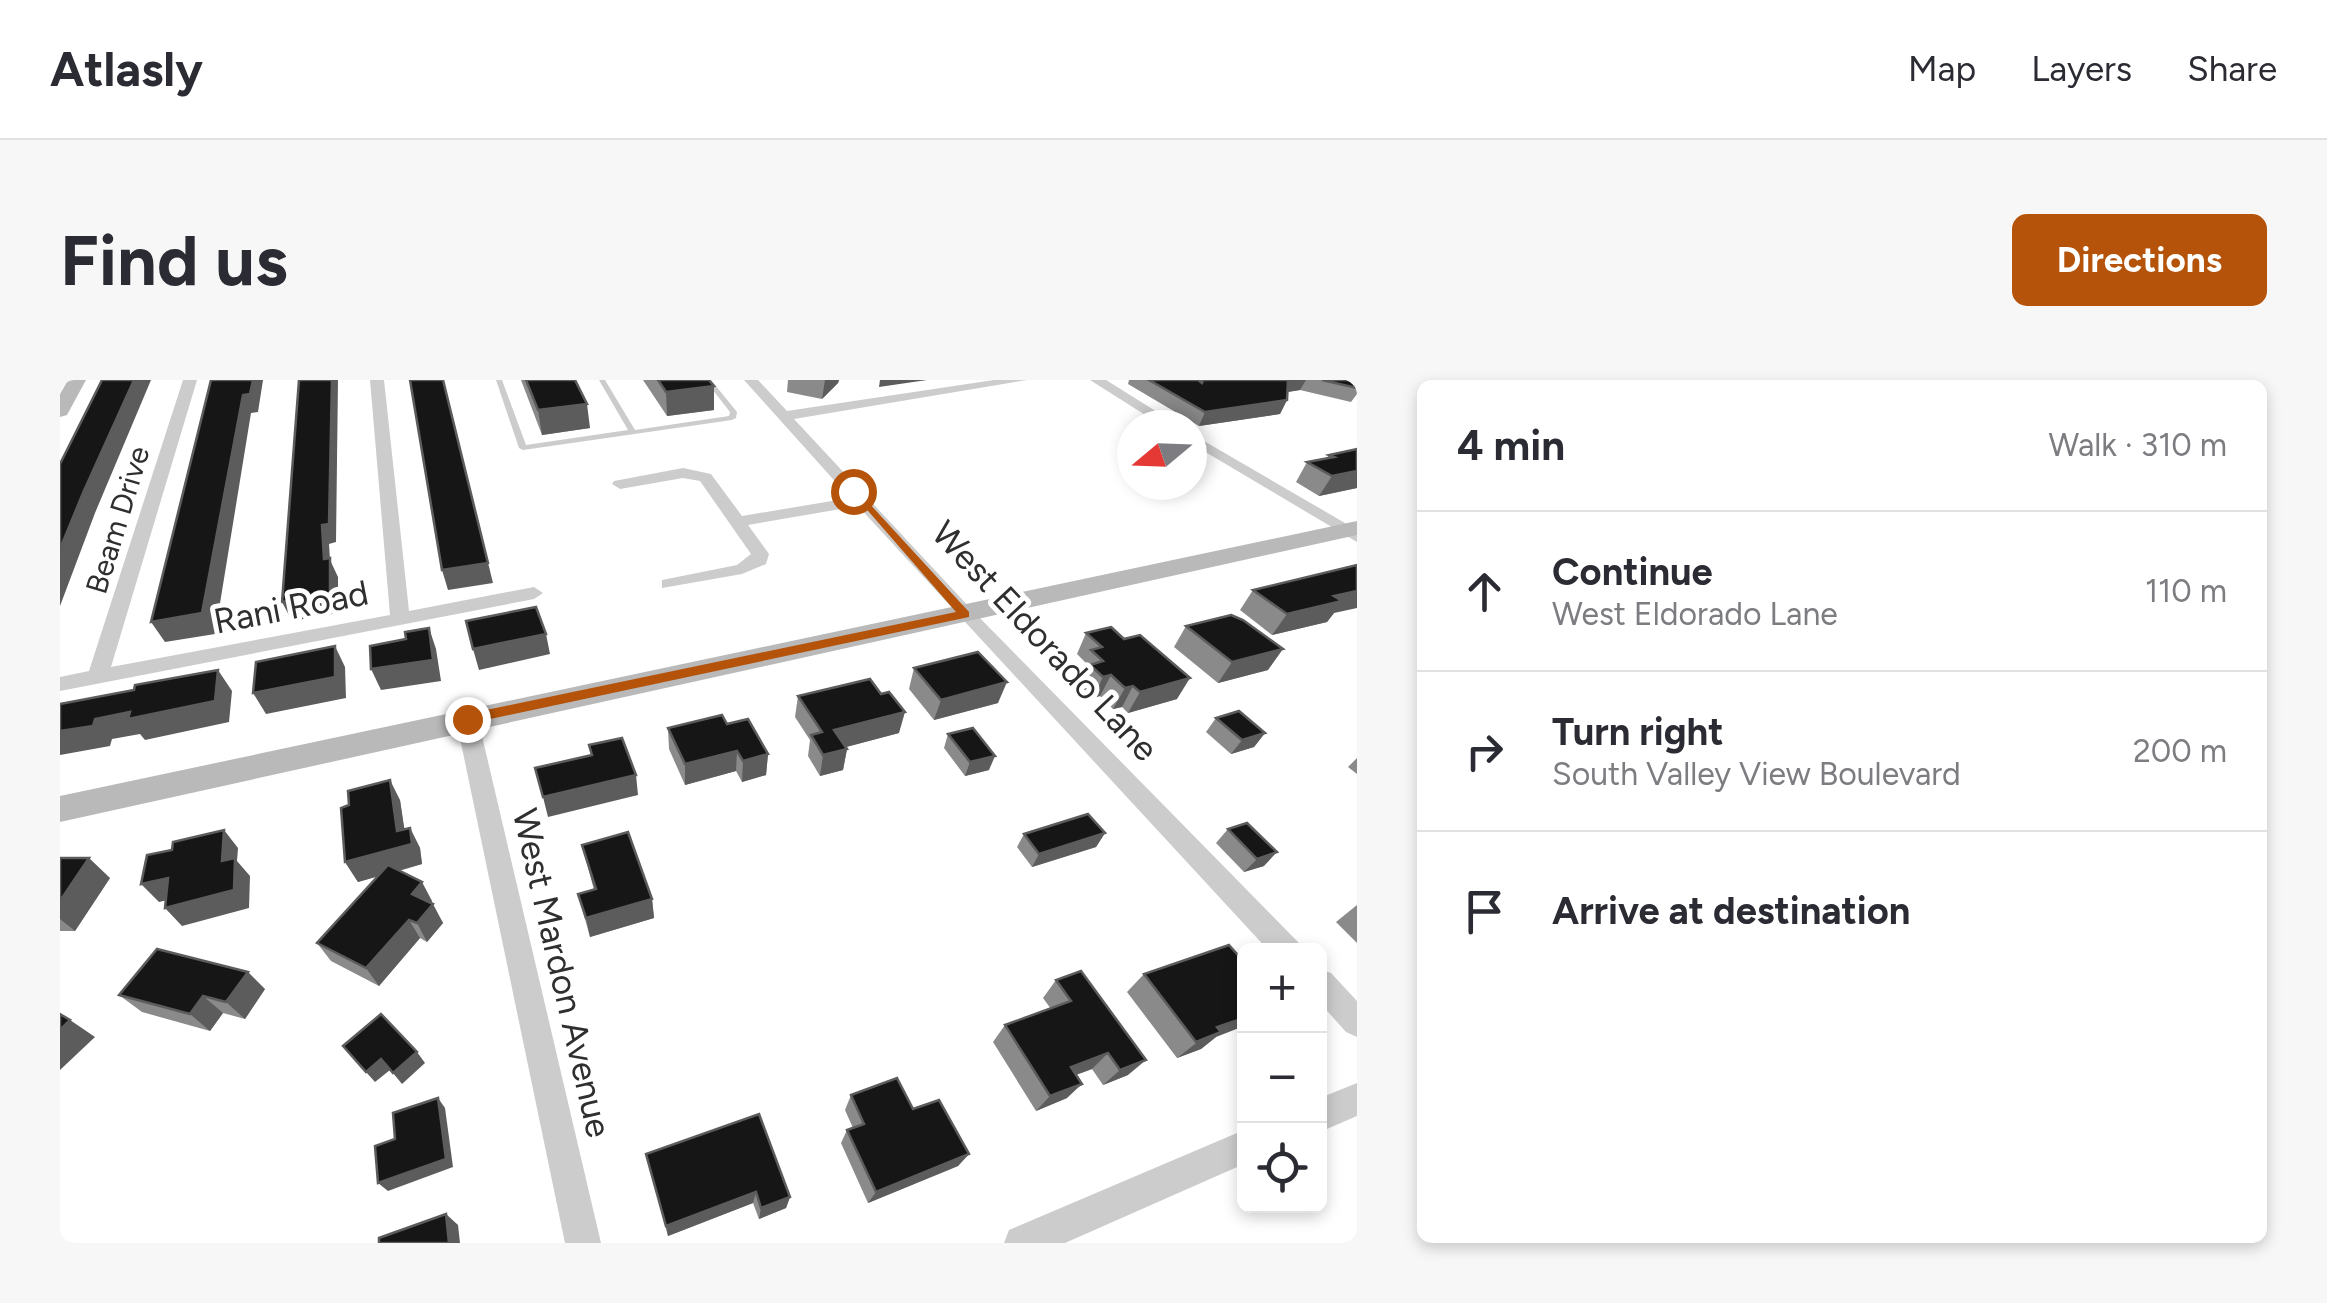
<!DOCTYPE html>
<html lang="en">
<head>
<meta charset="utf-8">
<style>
  :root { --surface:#fff; --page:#f7f7f7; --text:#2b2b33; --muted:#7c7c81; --line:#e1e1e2; --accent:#b45309 }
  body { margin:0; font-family:Figtree,sans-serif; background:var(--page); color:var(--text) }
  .controls { position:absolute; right:30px; bottom:30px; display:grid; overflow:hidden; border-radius:15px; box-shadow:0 5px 15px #0003 }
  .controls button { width:90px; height:90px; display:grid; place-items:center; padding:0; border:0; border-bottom:2px solid var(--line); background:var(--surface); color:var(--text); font:50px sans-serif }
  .compass { position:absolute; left:1057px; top:30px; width:90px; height:90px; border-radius:50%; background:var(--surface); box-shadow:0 5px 15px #0003; rotate:251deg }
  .stop { position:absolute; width:30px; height:30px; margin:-22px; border:8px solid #b45309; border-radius:50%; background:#fff }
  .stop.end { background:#b45309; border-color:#fff; box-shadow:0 2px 10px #0008 }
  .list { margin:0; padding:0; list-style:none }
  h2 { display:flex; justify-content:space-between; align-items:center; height:130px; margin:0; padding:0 40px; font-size:42px }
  h2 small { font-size:32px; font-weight:400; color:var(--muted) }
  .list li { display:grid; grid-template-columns:65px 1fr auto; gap:30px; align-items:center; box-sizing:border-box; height:160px; padding:0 40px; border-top:2px solid var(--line) }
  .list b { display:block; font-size:38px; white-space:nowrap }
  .list p { margin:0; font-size:32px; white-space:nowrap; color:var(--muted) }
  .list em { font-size:32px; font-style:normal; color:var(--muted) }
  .icon { flex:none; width:55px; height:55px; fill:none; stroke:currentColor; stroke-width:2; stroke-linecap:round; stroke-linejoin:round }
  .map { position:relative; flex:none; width:1297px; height:863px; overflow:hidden; border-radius:15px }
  header { display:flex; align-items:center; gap:60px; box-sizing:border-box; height:140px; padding:0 50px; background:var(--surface); border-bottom:2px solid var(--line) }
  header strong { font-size:48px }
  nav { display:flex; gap:55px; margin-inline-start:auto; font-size:35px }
  .intro { display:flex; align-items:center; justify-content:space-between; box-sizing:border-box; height:240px; padding:0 60px }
  h1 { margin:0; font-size:70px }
  .button { padding:25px 45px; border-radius:15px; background:var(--accent); color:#fff; font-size:35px; font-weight:700 }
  main { display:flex; gap:60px; padding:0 60px }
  aside { flex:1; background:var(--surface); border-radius:15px; box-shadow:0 5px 15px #0003 }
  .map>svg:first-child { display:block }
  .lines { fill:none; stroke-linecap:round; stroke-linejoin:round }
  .lane { fill:#ccc; fill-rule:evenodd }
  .street { fill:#ccc; fill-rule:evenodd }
  .secondary { fill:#b9b9b9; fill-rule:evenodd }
  .wall { fill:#8a8a8a }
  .shaded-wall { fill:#5c5c5c }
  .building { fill:#161616; stroke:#5c5c5c; stroke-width:2.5 }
  .route { fill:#b45309 }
  .labels { text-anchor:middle; stroke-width:10; stroke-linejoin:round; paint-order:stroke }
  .far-street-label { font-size:30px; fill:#2f2f2f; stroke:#fff }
  .street-label { font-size:35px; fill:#2f2f2f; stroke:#fff }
</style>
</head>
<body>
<header>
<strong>Atlasly</strong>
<nav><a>Map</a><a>Layers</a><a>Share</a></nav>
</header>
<div class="intro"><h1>Find us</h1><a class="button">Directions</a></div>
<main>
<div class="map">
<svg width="1297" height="863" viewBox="0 0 1297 863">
  <rect width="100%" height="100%" fill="#fff"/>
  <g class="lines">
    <polygon class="lane" points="436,0 442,0 466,65 568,50 539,0 545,0 575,50 669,36 670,32 645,0 651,0 677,32 676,38 672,40 463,70 459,68"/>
    <g class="street">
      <polygon points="123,0 137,0 51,287 330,235 310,0 324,0 349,231 474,207 483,213 474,219 0,311 0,297 29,291"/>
      <polygon points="684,0 698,0 727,31 934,0 967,0 734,39 912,230 1238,562 1242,571 1209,571 798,126 688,145 709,174 706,184 682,194 602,208 602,200 677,185 691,174 640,101 623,98 560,109 552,104 554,101 623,88 651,94 682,136 790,118"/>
      <polygon points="1030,0 1046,0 1118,45 1101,45"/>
      <polygon points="1132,54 1297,150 1297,162 1132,64"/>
      <polygon points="407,331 418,339 541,863 505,863 396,339"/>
      <polygon points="1260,589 1271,593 1297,621 1297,657 1286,652 1260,623"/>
      <polygon points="1297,703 1297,736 1260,752 1260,718"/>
      <polygon points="1184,750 1184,784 1005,863 944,863 949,850"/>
    </g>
    <g class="secondary">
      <polygon points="8,0 26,0 7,35 0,37 0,14"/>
      <polygon points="1297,141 1297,155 0,442 0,416"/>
    </g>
  </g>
  <g class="wall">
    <polygon points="461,0 515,0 530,48 482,55"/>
    <polygon points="583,0 649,0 654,30 607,36"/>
    <polygon points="728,0 779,0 778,3 762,19 727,12"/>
    <polygon points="1069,0 1297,0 1297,14 1291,22 1240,10 1228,12 1227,20 1220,34 1139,46 1068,4"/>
    <polygon points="1297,69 1297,108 1259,116 1236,102 1247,82 1266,79 1269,75"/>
    <polygon points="1193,210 1274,233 1267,242 1212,255 1180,230"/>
    <polygon points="1126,246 1208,290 1158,303 1114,267"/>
    <polygon points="1026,253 1117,319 1068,333 1062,327 1053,329 1040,316 1033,318 1020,306 1025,295 1021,291 1025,282 1017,274"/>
    <polygon points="854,288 938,323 874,340 849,309"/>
    <polygon points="738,316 839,353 786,367 787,369 783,390 760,396 748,376 750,360 735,337"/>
    <polygon points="1156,338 1205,353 1194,367 1171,374 1146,352"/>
    <polygon points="667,344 708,374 706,395 682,402 676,391 625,405 609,369 608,348"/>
    <polygon points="888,354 929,390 905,396 884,368"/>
    <polygon points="1297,378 1297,394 1288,387"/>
    <polygon points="340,420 344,449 350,448 360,468 362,484 339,491 372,521 371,523 383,543 367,562 360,558 319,606 271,581 257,563 318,496 298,502 285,482"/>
    <polygon points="1168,449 1204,486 1184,492 1156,463"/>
    <polygon points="1045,453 1036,467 972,487 957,467 964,454"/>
    <polygon points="522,465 592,519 594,538 530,557 518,514 534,510"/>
    <polygon points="0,478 50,498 15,551 0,551"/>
    <polygon points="1297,525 1297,563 1276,542"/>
    <polygon points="1084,594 1156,657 1141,669 1117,678 1067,612"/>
    <polygon points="996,600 1068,695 1043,705 1032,689 1016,695 1007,718 976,731 933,662 945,645 991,629 983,618"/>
    <polygon points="205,609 185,639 163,633 150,651 82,632 59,615"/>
    <polygon points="791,715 853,729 909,774 898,786 808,823 781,763 787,750 793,748 785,730"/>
    <polygon points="589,787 730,817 726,828 699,839 693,823 608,856"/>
  </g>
  <g class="shaded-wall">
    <polygon points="74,0 91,0 35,133 0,226 0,169 23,113"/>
    <polygon points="193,0 203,0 198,32 191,33 155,254 105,262 91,242 183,15"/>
    <polygon points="272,0 278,0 276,162 269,164 270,180 278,197 278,233 232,241 222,222 264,179 262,145"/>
    <polygon points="383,0 433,203 388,210 382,190"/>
    <polygon points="765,0 779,0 778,3 762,19"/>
    <polygon points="820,0 867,0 819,7"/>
    <polygon points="1228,0 1246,0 1240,10 1221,13"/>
    <polygon points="654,6 654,30 607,36 606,12"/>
    <polygon points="1227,20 1220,34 1139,46 1145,32"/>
    <polygon points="527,24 530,48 482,55 478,30"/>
    <polygon points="1297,91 1297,108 1259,116 1272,96"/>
    <polygon points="1297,211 1297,228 1274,233 1267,242 1212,255 1227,234 1274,216"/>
    <polygon points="369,248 376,269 381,301 321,310 311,289"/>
    <polygon points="486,254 490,274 419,290 413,269"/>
    <polygon points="275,266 285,287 286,318 206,334 193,313"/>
    <polygon points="1223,269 1208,290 1158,303 1172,282"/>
    <polygon points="158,290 172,311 169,342 85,360 80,354 52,359 50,366 0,375 0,351"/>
    <polygon points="1051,295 1040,316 1033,318 1043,297"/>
    <polygon points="1130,298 1117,319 1068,333 1080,312"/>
    <polygon points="947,302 938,323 874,340 881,320"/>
    <polygon points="1073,306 1062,327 1053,329 1065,308"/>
    <polygon points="845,332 839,353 771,371 774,350"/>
    <polygon points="1205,353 1194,367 1171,374 1182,360"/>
    <polygon points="787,369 783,390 760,396 763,375"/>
    <polygon points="677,371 676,391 625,405 625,384"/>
    <polygon points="708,374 706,395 682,402 683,381"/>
    <polygon points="935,376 929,390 905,396 910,382"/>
    <polygon points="576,395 578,415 488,437 483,417"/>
    <polygon points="330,400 340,420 347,466 350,448 360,468 362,484 298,502 285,482 337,451"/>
    <polygon points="164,450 178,468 177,481 190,496 189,528 122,546 105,528 162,481"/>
    <polygon points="1045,453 1036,467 972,487 979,474"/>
    <polygon points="1217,472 1204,486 1184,492 1197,479"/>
    <polygon points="29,478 50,498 15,551 0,539 0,521"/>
    <polygon points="108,498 125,516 99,522 81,504"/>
    <polygon points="362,502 372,521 362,533 352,514"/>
    <polygon points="592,519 594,538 530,557 526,538"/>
    <polygon points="373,524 383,543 367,562 357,543"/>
    <polygon points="349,540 360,558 319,606 306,588"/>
    <polygon points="188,592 205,609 185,639 166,622"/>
    <polygon points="143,616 163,633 150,651 130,634"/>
    <polygon points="1184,638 1184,646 1156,657 1141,669 1117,678 1157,647"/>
    <polygon points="10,640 35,657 0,690 0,650"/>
    <polygon points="357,672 365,683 342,704 333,693"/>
    <polygon points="1048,673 1032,689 996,702 1011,687"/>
    <polygon points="321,679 330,690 315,702 306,692"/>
    <polygon points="1086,680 1068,695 1043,705 1060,690"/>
    <polygon points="1022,704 1007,718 976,731 990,716"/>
    <polygon points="378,718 385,728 393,787 328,811 318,803"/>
    <polygon points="909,774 898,786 808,823 816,812"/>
    <polygon points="696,812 693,823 608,856 606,846"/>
    <polygon points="730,817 726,828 699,839 701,828"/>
    <polygon points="386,834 398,845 400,863 389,863"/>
  </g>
  <g class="building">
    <polygon points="42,0 74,0 23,113 0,169 0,84"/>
    <polygon points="151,0 193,0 190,14 183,15 142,233 91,242"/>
    <polygon points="239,0 272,0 269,144 262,145 264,179 270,178 270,214 222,222"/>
    <polygon points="350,0 383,0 428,183 382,190"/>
    <polygon points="466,0 515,0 527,24 478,30"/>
    <polygon points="598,0 649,0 654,6 606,12"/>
    <polygon points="1089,0 1138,0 1142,3 1143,0 1228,0 1227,20 1145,32"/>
    <polygon points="1262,0 1297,0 1297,8"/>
    <polygon points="1297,69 1297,91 1272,96 1247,82 1274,77 1269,75"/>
    <polygon points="1297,185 1297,211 1274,216 1282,221 1227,234 1193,210"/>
    <polygon points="476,227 486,254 413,269 406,241"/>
    <polygon points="1171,235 1183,240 1223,269 1172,282 1126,246"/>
    <polygon points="1051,247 1064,259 1080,255 1130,298 1080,312 1073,306 1065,308 1051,295 1043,297 1030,285 1043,281 1031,270 1042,267 1026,253"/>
    <polygon points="369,248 373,280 311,289 310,266 346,259 345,252"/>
    <polygon points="275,266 275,297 193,313 196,282"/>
    <polygon points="918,272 947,302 881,320 854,288"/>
    <polygon points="158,290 155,321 68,339 70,332 35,339 33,346 0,351 0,324 74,310 75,305"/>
    <polygon points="810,299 821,314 829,312 845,332 774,350 787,369 763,375 751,355 762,352 738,316"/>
    <polygon points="1179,331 1205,353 1182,360 1156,338"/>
    <polygon points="662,335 667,344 688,339 708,374 683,381 677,371 625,384 608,348"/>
    <polygon points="913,348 935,376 910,382 888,354"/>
    <polygon points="562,358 576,395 483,417 475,388 532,375 529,365"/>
    <polygon points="330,400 337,451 350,448 352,464 285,482 281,428 289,425 288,411"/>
    <polygon points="1028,434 1045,453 979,474 964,454"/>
    <polygon points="1187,443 1217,472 1197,479 1168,449"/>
    <polygon points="164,450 162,481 175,478 174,510 105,528 108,498 81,504 87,475 112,470 113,462"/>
    <polygon points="568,452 592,519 526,538 518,514 536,509 522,465"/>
    <polygon points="0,478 29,478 0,521"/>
    <polygon points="328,485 362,502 352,514 373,524 357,543 349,540 306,588 257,563"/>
    <polygon points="1169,565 1184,582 1184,638 1157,647 1161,652 1136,662 1084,594"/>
    <polygon points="97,569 188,592 166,622 143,616 130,634 59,615"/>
    <polygon points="1021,591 1086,680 1060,690 1048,673 1011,687 1022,704 990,716 945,645 1011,621 996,600"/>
    <polygon points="0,634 10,640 0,650"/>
    <polygon points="321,634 357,672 333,693 321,679 306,692 283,666"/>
    <polygon points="837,698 853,729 879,720 909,774 816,812 787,750 804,744 791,715"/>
    <polygon points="378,718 386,779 318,803 315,766 335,759 333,733"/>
    <polygon points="699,734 730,817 701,828 696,812 606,846 586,774"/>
    <polygon points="386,834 389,863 319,863 319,858"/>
  </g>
  <polygon class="route" points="789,109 796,109 909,232 909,237 407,344 399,339 407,334 896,232"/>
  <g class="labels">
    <g class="far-street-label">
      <text transform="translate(58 140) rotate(-73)" y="10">Beam Drive</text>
    </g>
    <g class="street-label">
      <text transform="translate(231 227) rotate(-11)" y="12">Rani Road</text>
      <text transform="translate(985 261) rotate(47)" y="12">West Eldorado Lane</text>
      <text transform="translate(502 593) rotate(77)" y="12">West Mardon Avenue</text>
    </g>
  </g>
</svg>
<div class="controls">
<button>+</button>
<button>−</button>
<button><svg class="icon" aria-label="locate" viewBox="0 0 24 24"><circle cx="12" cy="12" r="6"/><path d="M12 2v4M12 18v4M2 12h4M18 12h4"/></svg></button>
</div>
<svg class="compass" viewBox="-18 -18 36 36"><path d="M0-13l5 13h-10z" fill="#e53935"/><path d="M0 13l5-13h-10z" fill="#7c7c81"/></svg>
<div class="stop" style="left:793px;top:111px"></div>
<div class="stop end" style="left:407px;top:339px"></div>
</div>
<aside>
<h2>4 min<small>Walk · 310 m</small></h2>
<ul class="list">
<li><svg class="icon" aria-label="ahead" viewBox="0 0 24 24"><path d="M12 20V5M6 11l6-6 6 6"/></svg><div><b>Continue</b><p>West Eldorado Lane</p></div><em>110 m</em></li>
<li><svg class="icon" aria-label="right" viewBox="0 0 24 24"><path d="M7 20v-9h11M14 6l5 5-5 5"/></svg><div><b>Turn right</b><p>South Valley View Boulevard</p></div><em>200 m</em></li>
<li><svg class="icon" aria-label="arrive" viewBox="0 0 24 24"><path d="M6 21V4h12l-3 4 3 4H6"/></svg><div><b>Arrive at destination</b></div></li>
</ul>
</aside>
</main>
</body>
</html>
